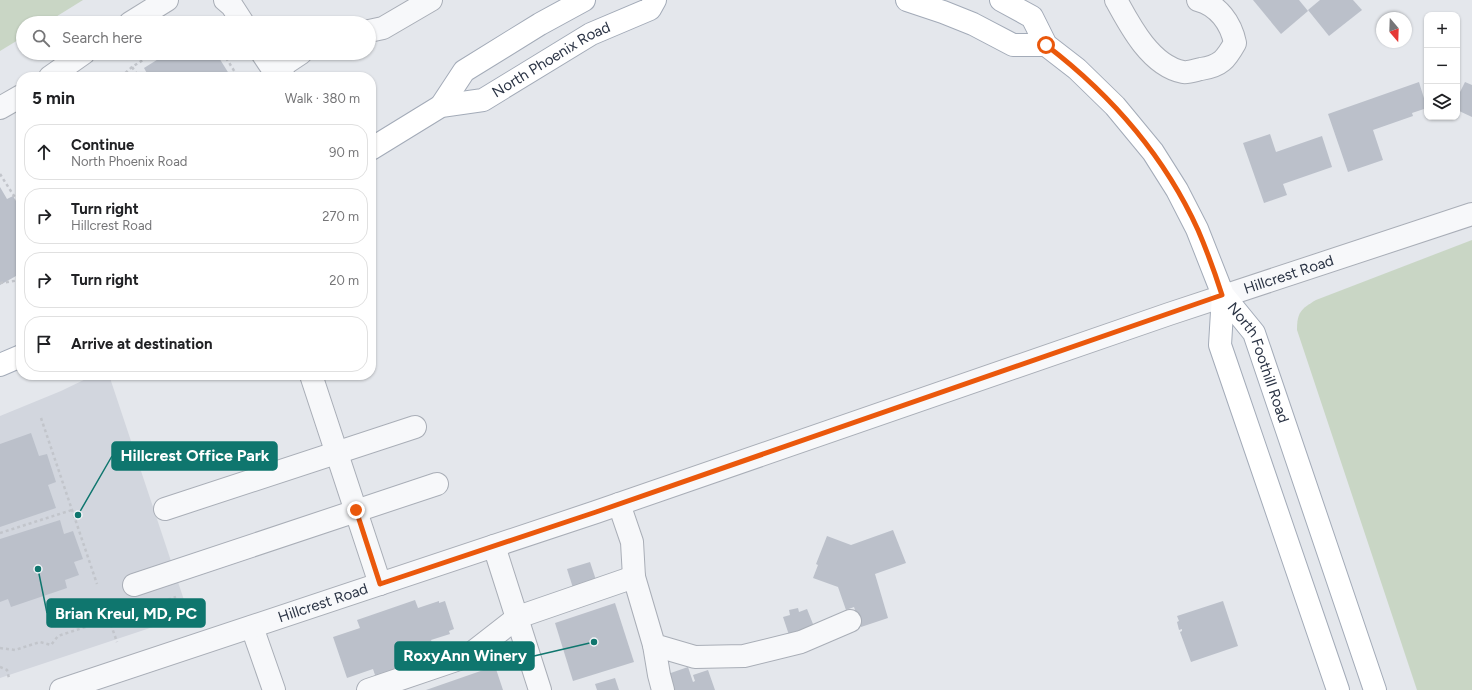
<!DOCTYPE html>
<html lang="en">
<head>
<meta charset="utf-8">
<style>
  :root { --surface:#fff; --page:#f2f2f2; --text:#202124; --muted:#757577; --line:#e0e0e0 }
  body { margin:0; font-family:Figtree,sans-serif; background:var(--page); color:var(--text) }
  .controls { position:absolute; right:12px; top:12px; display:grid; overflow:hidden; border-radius:8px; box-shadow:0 1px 3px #0004 }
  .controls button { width:36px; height:36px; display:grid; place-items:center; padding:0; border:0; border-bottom:1px solid var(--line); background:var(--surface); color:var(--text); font:20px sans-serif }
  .compass { position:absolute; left:1376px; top:12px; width:36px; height:36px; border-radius:50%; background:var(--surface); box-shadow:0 1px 3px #0004; rotate:161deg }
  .stop { position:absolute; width:12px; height:12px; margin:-9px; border:3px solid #ea580c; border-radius:50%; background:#fff }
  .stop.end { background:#ea580c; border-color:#fff; box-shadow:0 1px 4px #0008 }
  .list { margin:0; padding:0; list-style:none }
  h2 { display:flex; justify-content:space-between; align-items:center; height:52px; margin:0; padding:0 16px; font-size:17px }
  h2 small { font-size:13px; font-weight:400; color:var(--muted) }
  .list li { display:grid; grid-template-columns:26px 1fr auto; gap:12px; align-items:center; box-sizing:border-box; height:56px; margin:0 8px 8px; padding:0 8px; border:1px solid var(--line); border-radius:16px }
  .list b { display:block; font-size:15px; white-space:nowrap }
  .list p { margin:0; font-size:13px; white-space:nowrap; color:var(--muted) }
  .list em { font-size:13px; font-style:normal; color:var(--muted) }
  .icon { flex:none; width:22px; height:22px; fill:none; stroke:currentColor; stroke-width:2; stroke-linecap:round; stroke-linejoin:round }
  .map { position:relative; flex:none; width:1472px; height:690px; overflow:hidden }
  .search { position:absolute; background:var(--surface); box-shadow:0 1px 3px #0004; left:16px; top:16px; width:360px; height:44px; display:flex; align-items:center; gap:10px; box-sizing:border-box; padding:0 14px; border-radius:22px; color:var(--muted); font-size:15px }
  .panel { position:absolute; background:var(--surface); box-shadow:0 1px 3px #0004; left:16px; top:72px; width:360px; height:308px; border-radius:16px }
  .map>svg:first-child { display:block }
  .built { fill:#d2d6de }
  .green { fill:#c9d6c5 }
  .building { fill:#bbc0ca }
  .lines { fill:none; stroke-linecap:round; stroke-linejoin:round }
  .minor-casing { stroke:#a9aeb7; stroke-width:24 }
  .major-casing { stroke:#a3abb8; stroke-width:24 }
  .path { stroke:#c2c5cb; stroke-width:2.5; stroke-dasharray:3 3; stroke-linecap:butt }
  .minor { stroke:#f7f8fa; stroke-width:22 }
  .major { stroke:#fff; stroke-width:22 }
  .route { stroke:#ea580c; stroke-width:5 }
  .labels { text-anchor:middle; stroke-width:3; stroke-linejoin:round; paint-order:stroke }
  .street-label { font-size:15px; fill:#2b3445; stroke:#f4f6f9 }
  .leader { fill:none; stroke:#0f766e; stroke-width:1.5 }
  .callout-dot { fill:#0f766e; stroke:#f4f6f9; stroke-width:1.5 }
  .callout { fill:#0f766e; stroke:#0f766e; stroke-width:1.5 }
  .callout-label { font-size:16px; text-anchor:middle; font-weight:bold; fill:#fff }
</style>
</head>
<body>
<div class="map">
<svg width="1472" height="690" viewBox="0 0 1472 690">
  <rect width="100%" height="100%" fill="#e4e7ec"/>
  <polygon class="built" points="94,375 109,375 189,615 0,678 0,416 61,391"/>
  <g class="green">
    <polygon points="0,0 83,0 46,23 23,23 23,37 0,51"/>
    <path d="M1472,240V690H1417L1297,330C1297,312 1301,309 1316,300Z"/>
  </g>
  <g class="building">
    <polygon points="1253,0 1299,0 1308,11 1281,34"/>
    <polygon points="1320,0 1353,0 1362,10 1329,36 1308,10"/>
    <polygon points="168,53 216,53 231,77 149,77 144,68"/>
    <polygon points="1419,82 1427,108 1412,113 1413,116 1373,130 1383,160 1348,172 1328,114"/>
    <polygon points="1465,82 1472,85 1472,117 1457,110 1457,98"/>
    <polygon points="1270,134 1276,152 1322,136 1332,167 1283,184 1287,195 1264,203 1243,143"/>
    <polygon points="0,187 7,199 13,196 21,210 21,277 18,279 16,276 0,285"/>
    <polygon points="31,433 39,456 47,454 56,482 48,485 56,508 0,527 0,444"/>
    <polygon points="60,520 64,534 73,531 83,559 74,562 79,575 65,580 67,588 11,607 8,599 0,602 0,539"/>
    <polygon points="893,530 906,563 875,574 888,618 861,627 854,607 846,610 838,587 813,578 818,565 816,564 827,536 851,545"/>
    <polygon points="590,562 596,580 573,588 567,569"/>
    <polygon points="415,600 418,608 439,601 439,603 445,601 454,629 449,631 450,634 431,640 437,657 376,678 373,669 347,678 333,637 360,628 357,620"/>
    <polygon points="1223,601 1238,646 1191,662 1180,632 1182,631 1182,629 1179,630 1177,622 1179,621 1177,616"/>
    <polygon points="615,603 634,662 573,681 555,623"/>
    <polygon points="798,608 799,612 807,609 815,629 790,638 783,617 790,615 789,610"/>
    <polygon points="495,666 503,690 426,690"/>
    <polygon points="688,667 693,682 695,681 693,675 708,670 715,690 671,690 665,675"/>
    <polygon points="615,678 619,690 597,690 595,684"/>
  </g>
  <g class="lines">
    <defs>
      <g id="minor">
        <polyline points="225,0 232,6 243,23"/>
        <path d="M1116,0C1130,26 1151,66 1183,72C1188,73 1196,70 1201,69C1221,66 1226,59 1235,43C1231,23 1218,5 1198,0"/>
        <polyline points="130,23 167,0"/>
        <polyline points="369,31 383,28 431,0"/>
        <polyline points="262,53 274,71 284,77"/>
        <polyline points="274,71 301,53"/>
        <polyline points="50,77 84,53"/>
        <polyline points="0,108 21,96"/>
        <polyline points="311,375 380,584"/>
        <polyline points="619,504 632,542 634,577"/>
        <polyline points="165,509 415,427"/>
        <polyline points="494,546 540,690"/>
        <polyline points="134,585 437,484"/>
        <polyline points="252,627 274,690"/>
        <polyline points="654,645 659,675 663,690"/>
        <path id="s1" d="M61,690L596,512L1169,314L1472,214"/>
        <polyline points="368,690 468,656 518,617 634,577 654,645 695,657 744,656 801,642 850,621"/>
      </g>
      <g id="major">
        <polyline points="907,0 943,12 973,24 1013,45 1046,45"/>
        <path id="s2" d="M1001,0L1032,17L1046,45L1077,69L1115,106L1153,152L1177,190L1197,229L1223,295L1254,333L1375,690"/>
        <polyline points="441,106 464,71 540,24 584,0"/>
        <path id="s3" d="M371,149L441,106L483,100L591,34L650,9L655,0"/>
        <polyline points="1223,295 1220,345 1338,690"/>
        <polyline points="0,365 21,356"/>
      </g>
    </defs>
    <use href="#minor" class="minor-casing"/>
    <use href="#major" class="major-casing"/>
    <g class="path">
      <polyline points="223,53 238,77"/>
      <polyline points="132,67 139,77"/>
      <polyline points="230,76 235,73"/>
      <polyline points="121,77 132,67 154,53"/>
      <polyline points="0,174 21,207"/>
      <polyline points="0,283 21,280"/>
      <polyline points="41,418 97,584"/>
      <polyline points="0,533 72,510"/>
      <polyline points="109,619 117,642"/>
      <polyline points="0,648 15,650 40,642 51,645 58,636 176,597"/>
      <polyline points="0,667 7,670 9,678"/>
    </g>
    <use href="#minor" class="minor"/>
    <use href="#major" class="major"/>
  </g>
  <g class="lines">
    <path class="route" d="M356,510L380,584L596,512L1222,295C1215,273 1207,251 1198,230C1164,155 1110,94 1046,45"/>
  </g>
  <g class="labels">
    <g class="street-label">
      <text dy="5" stroke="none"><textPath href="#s3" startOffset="204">North Phoenix Road</textPath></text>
      <text dy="5" stroke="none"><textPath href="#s1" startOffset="1296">Hillcrest Road</textPath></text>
      <text dy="5" stroke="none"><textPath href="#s2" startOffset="456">North Foothill Road</textPath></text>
      <text dy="5" stroke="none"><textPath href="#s1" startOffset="276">Hillcrest Road</textPath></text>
    </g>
  </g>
  <path class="leader" d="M78 515L112 456M38 569L47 613M594 642L534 656"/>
  <g class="callout-dot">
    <circle cx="78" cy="515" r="4"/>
    <circle cx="38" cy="569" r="4"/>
    <circle cx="594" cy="642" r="4"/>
  </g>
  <g class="callout">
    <rect x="112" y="442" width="165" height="28" rx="4"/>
    <rect x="47" y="599" width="158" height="28" rx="4"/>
    <rect x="395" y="642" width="139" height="28" rx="4"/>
  </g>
  <g class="callout-label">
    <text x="195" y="461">Hillcrest Office Park</text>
    <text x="126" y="619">Brian Kreul, MD, PC</text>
    <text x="465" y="661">RoxyAnn Winery</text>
  </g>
</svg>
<div class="controls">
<button>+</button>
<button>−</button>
<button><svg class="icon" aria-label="layers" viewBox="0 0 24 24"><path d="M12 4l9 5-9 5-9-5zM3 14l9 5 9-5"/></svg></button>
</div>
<svg class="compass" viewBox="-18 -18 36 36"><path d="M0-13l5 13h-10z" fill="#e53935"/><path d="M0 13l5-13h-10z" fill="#757577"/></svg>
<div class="stop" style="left:1046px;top:45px"></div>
<div class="stop end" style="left:356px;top:510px"></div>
<div class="search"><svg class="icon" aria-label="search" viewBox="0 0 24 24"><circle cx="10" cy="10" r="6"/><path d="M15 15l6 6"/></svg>Search here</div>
<section class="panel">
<h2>5 min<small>Walk · 380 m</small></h2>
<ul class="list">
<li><svg class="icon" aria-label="ahead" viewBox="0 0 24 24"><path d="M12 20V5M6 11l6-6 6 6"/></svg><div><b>Continue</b><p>North Phoenix Road</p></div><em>90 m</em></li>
<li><svg class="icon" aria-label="right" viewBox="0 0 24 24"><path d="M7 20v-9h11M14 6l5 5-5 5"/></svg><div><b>Turn right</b><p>Hillcrest Road</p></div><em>270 m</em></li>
<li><svg class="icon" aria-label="right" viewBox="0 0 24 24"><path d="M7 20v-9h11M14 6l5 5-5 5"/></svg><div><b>Turn right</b></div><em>20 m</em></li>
<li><svg class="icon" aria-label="arrive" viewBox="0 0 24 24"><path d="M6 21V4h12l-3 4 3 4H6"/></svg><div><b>Arrive at destination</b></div></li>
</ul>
</section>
</div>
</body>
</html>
